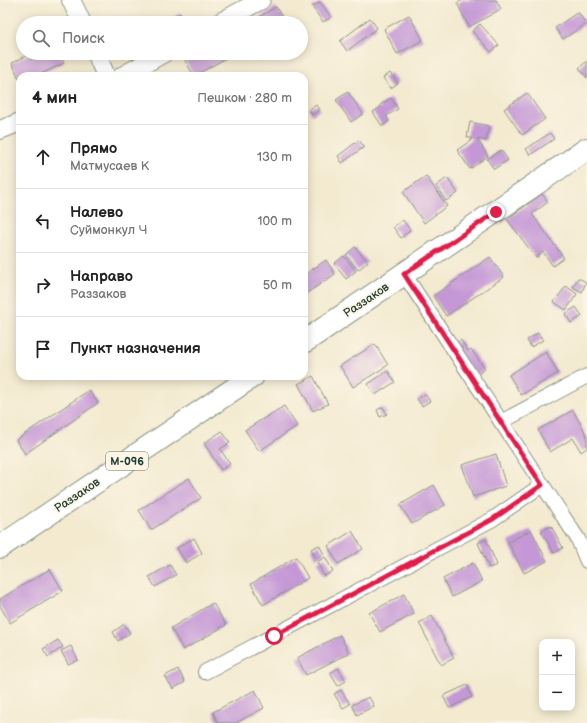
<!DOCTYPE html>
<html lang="ru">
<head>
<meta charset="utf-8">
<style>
  :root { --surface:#fff; --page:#f2f2f2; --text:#222; --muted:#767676; --line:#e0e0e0 }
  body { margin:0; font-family:"Balsamiq Sans",sans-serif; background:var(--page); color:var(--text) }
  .controls { position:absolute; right:12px; bottom:12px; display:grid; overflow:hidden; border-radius:8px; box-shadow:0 2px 10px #0003 }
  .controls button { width:36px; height:36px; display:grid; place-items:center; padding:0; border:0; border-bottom:1px solid var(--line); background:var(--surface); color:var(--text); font:20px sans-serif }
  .stop { position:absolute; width:12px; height:12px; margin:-9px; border:3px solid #e11d48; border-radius:50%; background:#fff }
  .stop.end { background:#e11d48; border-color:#fff; box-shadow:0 1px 4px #0008 }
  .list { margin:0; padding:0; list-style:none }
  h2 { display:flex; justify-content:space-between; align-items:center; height:52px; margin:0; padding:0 16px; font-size:17px }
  h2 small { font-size:13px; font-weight:400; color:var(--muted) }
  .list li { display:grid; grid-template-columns:26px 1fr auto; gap:12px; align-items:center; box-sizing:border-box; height:64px; padding:0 16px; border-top:1px solid var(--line) }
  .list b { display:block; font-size:15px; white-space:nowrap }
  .list p { margin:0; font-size:13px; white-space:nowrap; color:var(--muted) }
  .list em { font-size:13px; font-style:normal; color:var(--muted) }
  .icon { flex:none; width:22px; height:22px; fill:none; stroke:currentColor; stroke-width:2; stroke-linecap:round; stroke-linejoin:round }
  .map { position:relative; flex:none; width:587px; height:723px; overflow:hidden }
  .search { position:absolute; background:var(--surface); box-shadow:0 2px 10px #0003; left:16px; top:16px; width:292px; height:44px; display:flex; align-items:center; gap:10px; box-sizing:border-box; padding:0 14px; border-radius:22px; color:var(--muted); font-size:15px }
  .panel { position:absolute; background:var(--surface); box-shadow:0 2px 10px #0003; left:16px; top:72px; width:292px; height:308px; border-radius:12px }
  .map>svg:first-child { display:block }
  .building { fill:#c498d6 }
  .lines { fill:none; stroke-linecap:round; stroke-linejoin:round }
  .minor-casing { stroke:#899482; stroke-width:16 }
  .tertiary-casing { stroke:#899482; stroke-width:20 }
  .primary-casing { stroke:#899482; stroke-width:24 }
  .minor { stroke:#fff; stroke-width:14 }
  .tertiary { stroke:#fff; stroke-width:18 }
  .primary { stroke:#fff; stroke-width:22 }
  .route { stroke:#e11d48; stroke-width:5 }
  .labels { text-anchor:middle; stroke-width:3.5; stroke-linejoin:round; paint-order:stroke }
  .shield { fill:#fcf5e5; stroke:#617469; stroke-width:1 }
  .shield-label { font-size:11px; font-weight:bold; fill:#1f3d34 }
  .street-label { font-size:12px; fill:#1f3d34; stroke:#fcf5e5 }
</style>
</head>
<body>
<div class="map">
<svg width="587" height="723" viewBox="0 0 587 723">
  <rect width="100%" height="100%" fill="#fcf5e5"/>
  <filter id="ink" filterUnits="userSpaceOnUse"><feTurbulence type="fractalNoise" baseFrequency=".025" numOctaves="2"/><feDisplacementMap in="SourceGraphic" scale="8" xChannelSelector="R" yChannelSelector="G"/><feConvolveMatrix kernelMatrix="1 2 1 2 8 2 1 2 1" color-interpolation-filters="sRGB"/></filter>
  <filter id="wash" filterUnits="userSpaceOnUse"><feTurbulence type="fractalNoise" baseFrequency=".012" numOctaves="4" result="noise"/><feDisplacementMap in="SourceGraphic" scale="16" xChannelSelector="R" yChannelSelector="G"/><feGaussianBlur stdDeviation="0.9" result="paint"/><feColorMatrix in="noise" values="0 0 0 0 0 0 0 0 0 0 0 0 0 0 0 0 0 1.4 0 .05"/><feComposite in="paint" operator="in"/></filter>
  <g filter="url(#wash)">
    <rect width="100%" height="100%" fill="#f3ead0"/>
    <g id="blocks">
      <g class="building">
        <polygon points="463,0 496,0 501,9 469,27 457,3"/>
        <polygon points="320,2 331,17 323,22 312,7"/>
        <polygon points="276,7 286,23 249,23"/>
        <polygon points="578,12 586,24 563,39 555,28"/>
        <polygon points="180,13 185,22 162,23"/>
        <polygon points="409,15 423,40 397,54 384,29"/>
        <polygon points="370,18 377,28 347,51 340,41"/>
        <polygon points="480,24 499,45 491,52 472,31"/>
        <polygon points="32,53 59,53 64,63 37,76 20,76 20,81 12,63"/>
        <polygon points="185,53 225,53 228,57 194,76 182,55"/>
        <polygon points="587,61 587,78 579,68"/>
        <polygon points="390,73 398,83 391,88 383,78"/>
        <polygon points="348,92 363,114 351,122 336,100"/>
        <polygon points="527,93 545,119 522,135 504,109"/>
        <polygon points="391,98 398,109 386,116 389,121 382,126 373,112 381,107 380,105"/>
        <polygon points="317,105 320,110 312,115 309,109"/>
        <polygon points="470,122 489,126 486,141 477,139 488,156 470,169 457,150 473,139 467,137"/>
        <polygon points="550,133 554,139 530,155 526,149"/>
        <polygon points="359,140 364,147 342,163 338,156"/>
        <polygon points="501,150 508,160 494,169 487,159"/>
        <polygon points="426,176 447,206 424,223 403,192"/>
        <polygon points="447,178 458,193 446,201 436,186"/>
        <polygon points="542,194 548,202 532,214 564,258 553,266 543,252 536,258 507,219"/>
        <polygon points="403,220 410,230 401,238 393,227"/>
        <polygon points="355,247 368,262 358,270 346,255"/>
        <polygon points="344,256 356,271 346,279 334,264"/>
        <polygon points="490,257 504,277 446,316 433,296"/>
        <polygon points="326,260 335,274 304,295 304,275"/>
        <polygon points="578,278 586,282 582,292 573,287"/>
        <polygon points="566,286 577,294 566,310 554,302"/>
        <polygon points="576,307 582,316 571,323 565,314"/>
        <polygon points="538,333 543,340 531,347 527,340"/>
        <polygon points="461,340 468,351 471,349 485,369 475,376 454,345"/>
        <polygon points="375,344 388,365 353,387 340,366"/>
        <polygon points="546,352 558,373 521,395 509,375"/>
        <polygon points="388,371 395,382 375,395 368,384"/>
        <polygon points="313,376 328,404 313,411 298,384"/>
        <polygon points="89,390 98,403 25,454 16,440"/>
        <polygon points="425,394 430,401 422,406 417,399"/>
        <polygon points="284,406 297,426 259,451 245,430"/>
        <polygon points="383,407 387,414 380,417 377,410"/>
        <polygon points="573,410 587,436 587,448 581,452 573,438 550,452 538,430"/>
        <polygon points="222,431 230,443 220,449 230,464 221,470 204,443"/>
        <polygon points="496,454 506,486 473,497 462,465"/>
        <polygon points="189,478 201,498 151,530 139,510"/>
        <polygon points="434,485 445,505 412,524 400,505"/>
        <polygon points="551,526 563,548 554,553 541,531"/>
        <polygon points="531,530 547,561 524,573 508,542"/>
        <polygon points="352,531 363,549 338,564 328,546"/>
        <polygon points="194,538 202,553 186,563 177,548"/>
        <polygon points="486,539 497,565 489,568 478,543"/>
        <polygon points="319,545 324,554 316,558 311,549"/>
        <polygon points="296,557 308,578 263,605 251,584"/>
        <polygon points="325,557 333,571 324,576 317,562"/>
        <polygon points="473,563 482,581 452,597 443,579"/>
        <polygon points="170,565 176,575 155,587 149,577"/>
        <polygon points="50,569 63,591 10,623 0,606 0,599"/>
        <polygon points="404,594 414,614 380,632 369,613"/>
        <polygon points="213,603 226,625 183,650 171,628"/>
        <polygon points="432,616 454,658 441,665 419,623"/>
        <polygon points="124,624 130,633 118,641 113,632"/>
        <polygon points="340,635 349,653 306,675 297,658"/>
        <polygon points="58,640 63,647 48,657 43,649"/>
        <polygon points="71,646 78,660 68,664 61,651"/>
        <polygon points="338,668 346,681 338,686 330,673"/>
        <polygon points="178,669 185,682 173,689 165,676"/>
        <polygon points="467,685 472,697 449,708 443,696"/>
        <polygon points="255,690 264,708 236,723 218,723 213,712"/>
        <polygon points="341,690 350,704 343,708 334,694"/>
        <polygon points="369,697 374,706 357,715 352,705"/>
      </g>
    </g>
  </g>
  <g filter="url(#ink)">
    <use href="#blocks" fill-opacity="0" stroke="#899482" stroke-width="1"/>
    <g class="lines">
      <defs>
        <g id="minor">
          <polyline points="404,274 578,539 587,561"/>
          <polyline points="501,422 587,376"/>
          <polyline points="205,672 493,519 542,485"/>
        </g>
        <g id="tertiary">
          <polyline points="71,0 82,23"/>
          <polyline points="219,23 261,0"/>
          <polyline points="96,53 106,76"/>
          <polyline points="122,76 164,53"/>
          <polyline points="0,130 20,122"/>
        </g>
        <g id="primary">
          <polyline points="304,342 587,149"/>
          <polyline points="0,547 253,376"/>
        </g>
      </defs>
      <use href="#minor" class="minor-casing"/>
      <use href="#tertiary" class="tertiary-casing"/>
      <use href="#primary" class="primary-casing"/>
      <use href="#minor" class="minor"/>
      <use href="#tertiary" class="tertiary"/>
      <use href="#primary" class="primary"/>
    </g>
  </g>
  <g class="lines" filter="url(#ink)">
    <polyline class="route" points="274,636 493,519 542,485 404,274 496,212"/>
  </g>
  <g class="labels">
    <rect class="shield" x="106" y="452" width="42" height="18" rx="3"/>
    <g class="shield-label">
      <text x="127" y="465">М-096</text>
    </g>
    <g class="street-label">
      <text transform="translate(366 300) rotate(-34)" y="4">Раззаков</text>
      <text transform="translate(77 495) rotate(-34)" y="4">Раззаков</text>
    </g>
  </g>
</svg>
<div class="controls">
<button>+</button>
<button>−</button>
</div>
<div class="stop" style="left:274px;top:636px"></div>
<div class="stop end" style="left:496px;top:212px"></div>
<div class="search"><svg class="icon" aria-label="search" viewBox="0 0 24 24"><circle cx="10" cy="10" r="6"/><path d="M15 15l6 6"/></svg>Поиск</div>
<section class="panel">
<h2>4 мин<small>Пешком · 280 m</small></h2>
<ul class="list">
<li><svg class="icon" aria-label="ahead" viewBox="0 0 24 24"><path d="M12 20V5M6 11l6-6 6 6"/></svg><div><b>Прямо</b><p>Матмусаев К</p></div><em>130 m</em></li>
<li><svg class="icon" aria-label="left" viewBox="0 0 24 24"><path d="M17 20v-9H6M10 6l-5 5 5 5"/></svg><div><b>Налево</b><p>Суймонкул Ч</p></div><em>100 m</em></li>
<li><svg class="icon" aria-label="right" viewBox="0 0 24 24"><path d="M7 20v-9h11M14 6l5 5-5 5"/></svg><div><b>Направо</b><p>Раззаков</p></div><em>50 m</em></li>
<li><svg class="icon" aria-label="arrive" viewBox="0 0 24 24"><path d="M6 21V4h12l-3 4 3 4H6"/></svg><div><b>Пункт назначения</b></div></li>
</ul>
</section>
</div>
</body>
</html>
